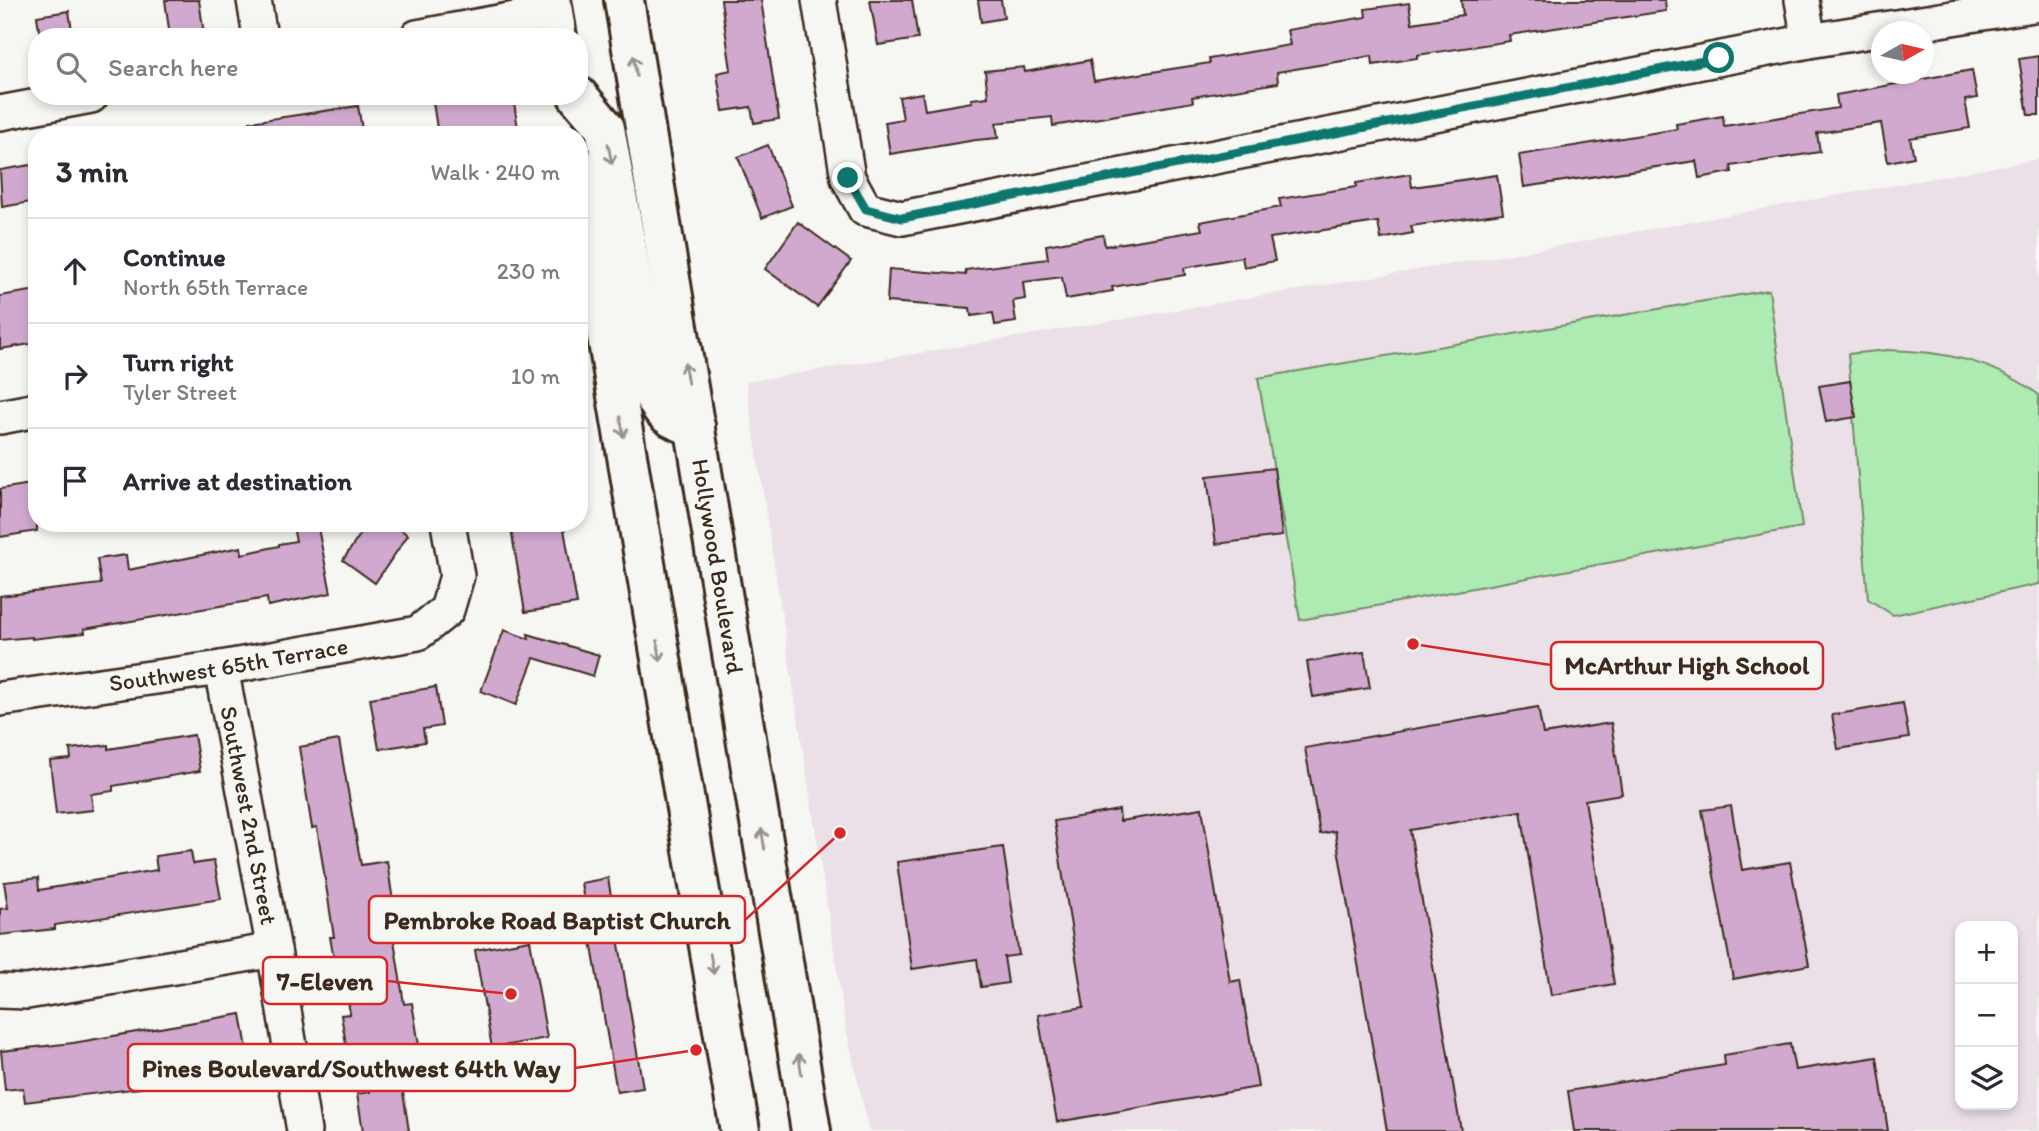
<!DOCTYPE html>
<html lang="en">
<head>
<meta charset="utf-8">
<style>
  :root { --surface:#fff; --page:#f2f2f3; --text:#2b2b33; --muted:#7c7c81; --line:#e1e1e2 }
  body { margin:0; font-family:Itim,sans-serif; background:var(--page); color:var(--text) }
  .controls { position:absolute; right:21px; bottom:21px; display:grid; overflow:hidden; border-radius:14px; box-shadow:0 4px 10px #0003 }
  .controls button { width:63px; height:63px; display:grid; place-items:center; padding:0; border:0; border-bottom:2px solid var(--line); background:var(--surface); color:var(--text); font:35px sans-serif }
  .compass { position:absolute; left:1871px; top:21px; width:63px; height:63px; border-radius:50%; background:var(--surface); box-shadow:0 4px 10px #0003; rotate:82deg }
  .stop { position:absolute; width:21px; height:21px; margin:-16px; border:5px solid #0f766e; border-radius:50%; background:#fff }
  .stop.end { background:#0f766e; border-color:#fff; box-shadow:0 2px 7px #0008 }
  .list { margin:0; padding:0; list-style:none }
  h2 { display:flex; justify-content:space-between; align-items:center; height:91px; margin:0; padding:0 28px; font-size:30px }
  h2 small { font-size:23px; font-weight:400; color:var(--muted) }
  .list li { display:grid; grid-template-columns:46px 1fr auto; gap:21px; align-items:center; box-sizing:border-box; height:105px; padding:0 28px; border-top:2px solid var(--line) }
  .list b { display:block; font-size:26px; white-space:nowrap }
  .list p { margin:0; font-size:23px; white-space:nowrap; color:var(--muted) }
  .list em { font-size:23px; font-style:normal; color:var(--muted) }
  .icon { flex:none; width:38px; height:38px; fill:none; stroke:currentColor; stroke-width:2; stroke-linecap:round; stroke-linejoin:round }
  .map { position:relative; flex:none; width:2039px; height:1131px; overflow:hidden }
  .search { position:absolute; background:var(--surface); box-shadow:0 4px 10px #0003; left:28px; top:28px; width:560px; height:77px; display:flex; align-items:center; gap:18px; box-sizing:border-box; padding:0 24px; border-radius:28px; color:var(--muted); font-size:26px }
  .panel { position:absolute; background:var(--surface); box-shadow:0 4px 10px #0003; left:28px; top:126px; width:560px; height:406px; border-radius:28px }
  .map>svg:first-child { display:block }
  .built { fill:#ebdfe8; fill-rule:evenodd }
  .green { fill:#adebb2; stroke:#748a68; stroke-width:2 }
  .building { fill:#d1a9cf; stroke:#3b2a1e; stroke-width:2 }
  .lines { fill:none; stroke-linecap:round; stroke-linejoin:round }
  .minor-casing { stroke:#3b2a1e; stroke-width:38 }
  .highway-casing { stroke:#3b2a1e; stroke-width:44 }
  .minor { stroke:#f6f6f2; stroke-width:33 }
  .highway { stroke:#f6f6f2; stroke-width:38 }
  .oneway { stroke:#989088 }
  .route { stroke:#0f766e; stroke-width:9 }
  .labels { text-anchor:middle; stroke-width:5; stroke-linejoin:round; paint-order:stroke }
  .street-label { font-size:24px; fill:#3b2a1e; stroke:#f6f6f2 }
  .leader { fill:none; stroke:#d62828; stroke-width:2.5 }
  .callout-dot { fill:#d62828; stroke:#f6f6f2; stroke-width:2.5 }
  .callout { fill:#f6f6f2; stroke:#d62828; stroke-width:2.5 }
  .callout-label { font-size:26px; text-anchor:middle; font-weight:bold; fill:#3b2a1e }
</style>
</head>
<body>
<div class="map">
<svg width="2039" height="1131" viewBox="0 0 2039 1131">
  <rect width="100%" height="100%" fill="#f6f6f2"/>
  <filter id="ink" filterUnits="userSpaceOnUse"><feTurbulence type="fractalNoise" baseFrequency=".0143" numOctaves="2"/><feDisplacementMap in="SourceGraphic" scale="14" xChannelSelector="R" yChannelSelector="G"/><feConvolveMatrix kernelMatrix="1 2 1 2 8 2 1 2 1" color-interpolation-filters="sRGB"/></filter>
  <g filter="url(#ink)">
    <path class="built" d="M2039,159V1131H869L846,1028L746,382L1524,252ZM1960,926H2013V1105H1960Z"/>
    <g class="green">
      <polygon points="1769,290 1802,527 1300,620 1258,378"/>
      <path d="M1887,350C1943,351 1994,361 2039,395V584L1893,615L1868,599L1848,354Z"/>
    </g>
    <g class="building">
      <polygon points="165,0 199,0 204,34 170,37"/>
      <polygon points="721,0 761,0 779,119 754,123 751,107 723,111 717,73 731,70"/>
      <polygon points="870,0 912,0 918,39 878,45"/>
      <polygon points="978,0 1001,0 1004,18 981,22"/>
      <polygon points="1461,0 1665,0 1666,11 1509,35 1510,41 1417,55 1417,58 1373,65 1372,56 1277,72 1278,83 1192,97 1193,102 1053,126 1052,117 996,123 998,138 976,140 890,154 885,122 903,119 899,97 922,93 925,110 972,102 971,99 988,97 985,71 1024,67 1025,72 1090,60 1094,81 1210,63 1209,59 1290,45 1287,30 1366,17 1365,9 1409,3 1412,23 1463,15"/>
      <polygon points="69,11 73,37 40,37 37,16"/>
      <polygon points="2039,56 2039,115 2028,115 2019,59"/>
      <polygon points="1972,70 1977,98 1965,100 1970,128 1910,138 1914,157 1888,162 1881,123 1817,133 1820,152 1731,166 1732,172 1699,178 1696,161 1524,187 1519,155 1677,129 1676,124 1723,116 1724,126 1838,108 1836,95"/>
      <polygon points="432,96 513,96 519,135 438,135"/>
      <polygon points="358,106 363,135 251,135 250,122"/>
      <polygon points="768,145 792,206 762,218 738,157"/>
      <polygon points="37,164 37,201 2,207 0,170"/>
      <polygon points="1410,174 1412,187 1497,175 1503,213 1411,226 1413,233 1381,239 1378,222 1270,238 1275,261 1244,267 1242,257 1184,268 1185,275 1112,287 1113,291 1066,299 1062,277 1023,282 1025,299 1013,301 1016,322 995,325 993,313 971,316 970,308 887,302 889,269 966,275 965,270 1048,259 1046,245 1103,235 1105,246 1202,230 1200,222 1281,207 1279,199 1356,187 1356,183"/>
      <polygon points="798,222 851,261 817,307 765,269"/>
      <polygon points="37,290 37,343 0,349 0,296"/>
      <polygon points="1850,381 1856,417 1826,422 1819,386"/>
      <polygon points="1274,468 1282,536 1216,544 1207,476"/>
      <polygon points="37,483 37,531 0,537 0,489"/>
      <polygon points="292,523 317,523 331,593 268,606 267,598 84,629 85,633 32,639 32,637 0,640 0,596 101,584 97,559 126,555 128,570 241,547 242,554 279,546 279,544 296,541"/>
      <polygon points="368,523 391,523 408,535 375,583 343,560"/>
      <polygon points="510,523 563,523 577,604 525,612"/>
      <polygon points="504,630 529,639 528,634 599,655 593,676 534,658 516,705 481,691"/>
      <polygon points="1364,652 1370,688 1313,697 1307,662"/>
      <polygon points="436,687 442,726 423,729 425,742 379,749 370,698"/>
      <polygon points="1903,703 1909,738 1838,749 1832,715"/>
      <polygon points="1538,707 1543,734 1611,723 1622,794 1585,800 1614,984 1551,995 1521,811 1410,830 1461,1131 1387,1131 1335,831 1320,834 1305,748"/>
      <polygon points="194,735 200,771 113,786 113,791 91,794 93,810 56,814 50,761 71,759 70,749 108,745 108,749"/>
      <polygon points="339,740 361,865 387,861 394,908 389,908 404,1004 412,1003 423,1069 400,1073 409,1131 363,1131 357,1094 370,1092 362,1047 347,1050 341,1015 350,1014 342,958 334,959 330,937 334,937 317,827 312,828 299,747"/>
      <polygon points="1731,806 1742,870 1790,862 1809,965 1733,979 1702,810"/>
      <polygon points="1202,808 1230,982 1240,980 1258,1087 1057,1122 1038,1015 1084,1007 1054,821 1119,810 1120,821"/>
      <polygon points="1003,847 1019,955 1004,957 1008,983 981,987 977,959 912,969 897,862"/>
      <polygon points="191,851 193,864 214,861 221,899 55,925 55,929 0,935 0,909 8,908 4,882 38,878 39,890 157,870 155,856"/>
      <polygon points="608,878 643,1088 617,1092 581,883"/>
      <polygon points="530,940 547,1038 492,1048 475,950"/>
      <polygon points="241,1014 248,1054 219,1059 221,1073 184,1079 181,1065 138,1072 141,1088 25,1102 23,1088 5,1090 1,1051 73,1043"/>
      <polygon points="1790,1044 1795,1070 1877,1057 1888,1131 1574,1131 1568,1091 1725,1065 1724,1055"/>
    </g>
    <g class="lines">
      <defs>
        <g id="minor">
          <polyline points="254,0 260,37"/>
          <polyline points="819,0 848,178 865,209 902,218 1809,41 2039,4"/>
          <polyline points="1802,0 1809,41"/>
          <polyline points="417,37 553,12"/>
          <polyline points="0,113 91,96"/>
          <polyline points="0,417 37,410"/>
          <path id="s1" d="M221,668L274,950L304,1131"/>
          <path id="s2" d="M0,699L221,668L418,633L447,610L457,576L448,523"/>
          <polyline points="0,991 27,992 274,950"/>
        </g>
        <g id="highway">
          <polyline points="551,0 557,37"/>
          <path id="s3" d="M624,0L811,1131"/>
          <path d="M578,96L605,128L652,390C661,413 670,420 695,426"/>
          <polyline points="579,169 740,1131"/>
        </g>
      </defs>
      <use href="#minor" class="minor-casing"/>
      <use href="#highway" class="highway-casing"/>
      <use href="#minor" class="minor"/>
      <use href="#highway" class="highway"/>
    </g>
    <defs><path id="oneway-shaft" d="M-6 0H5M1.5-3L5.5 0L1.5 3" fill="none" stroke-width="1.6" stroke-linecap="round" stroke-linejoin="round" transform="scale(1.75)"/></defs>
    <g class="oneway">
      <use href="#oneway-shaft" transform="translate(635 66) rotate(-99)"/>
      <use href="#oneway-shaft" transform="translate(610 154) rotate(79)"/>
      <use href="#oneway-shaft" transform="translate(686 373) rotate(-100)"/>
      <use href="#oneway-shaft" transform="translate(622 427) rotate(81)"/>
      <use href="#oneway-shaft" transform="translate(659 651) rotate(81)"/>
      <use href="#oneway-shaft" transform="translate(763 839) rotate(-99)"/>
      <use href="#oneway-shaft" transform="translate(712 964) rotate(80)"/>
      <use href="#oneway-shaft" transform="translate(800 1064) rotate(-99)"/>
    </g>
  </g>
  <g class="lines" filter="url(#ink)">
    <polyline class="route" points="848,178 866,209 902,218 1719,58"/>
  </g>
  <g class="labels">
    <g class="street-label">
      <text dy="8" stroke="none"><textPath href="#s3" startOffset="574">Hollywood Boulevard</textPath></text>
      <text dy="8" stroke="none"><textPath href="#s2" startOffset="231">Southwest 65th Terrace</textPath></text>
      <text dy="8" stroke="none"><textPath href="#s1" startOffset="150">Southwest 2nd Street</textPath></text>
    </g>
  </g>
  <path class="leader" d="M1413 644L1551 665M840 833L745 920M511 994L387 981M696 1050L575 1068"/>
  <g class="callout-dot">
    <circle cx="1413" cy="644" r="7"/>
    <circle cx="840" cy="833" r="7"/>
    <circle cx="511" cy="994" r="7"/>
    <circle cx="696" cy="1050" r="7"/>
  </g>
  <g class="callout">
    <rect x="1551" y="642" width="272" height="47" rx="7"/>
    <rect x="369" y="896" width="376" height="47" rx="7"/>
    <rect x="263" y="957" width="124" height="47" rx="7"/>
    <rect x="128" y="1044" width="447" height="47" rx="7"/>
  </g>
  <g class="callout-label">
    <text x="1687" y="674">McArthur High School</text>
    <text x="557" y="929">Pembroke Road Baptist Church</text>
    <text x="325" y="990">7-Eleven</text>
    <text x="351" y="1077">Pines Boulevard/Southwest 64th Way</text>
  </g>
</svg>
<div class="controls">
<button>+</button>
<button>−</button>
<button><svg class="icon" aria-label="layers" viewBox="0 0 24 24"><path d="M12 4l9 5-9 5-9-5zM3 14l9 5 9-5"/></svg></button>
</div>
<svg class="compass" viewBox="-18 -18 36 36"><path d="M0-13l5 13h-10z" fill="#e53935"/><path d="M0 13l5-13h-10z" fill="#7c7c81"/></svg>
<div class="stop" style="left:1719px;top:58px"></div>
<div class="stop end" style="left:848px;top:178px"></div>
<div class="search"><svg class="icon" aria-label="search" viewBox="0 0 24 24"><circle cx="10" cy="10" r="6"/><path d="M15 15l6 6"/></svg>Search here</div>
<section class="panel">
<h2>3 min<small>Walk · 240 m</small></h2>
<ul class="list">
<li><svg class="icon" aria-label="ahead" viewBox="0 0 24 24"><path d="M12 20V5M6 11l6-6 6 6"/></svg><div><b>Continue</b><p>North 65th Terrace</p></div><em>230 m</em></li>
<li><svg class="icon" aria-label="right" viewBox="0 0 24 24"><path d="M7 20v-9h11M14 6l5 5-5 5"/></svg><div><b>Turn right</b><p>Tyler Street</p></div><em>10 m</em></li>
<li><svg class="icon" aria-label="arrive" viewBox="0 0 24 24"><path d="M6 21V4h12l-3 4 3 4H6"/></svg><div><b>Arrive at destination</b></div></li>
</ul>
</section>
</div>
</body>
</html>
